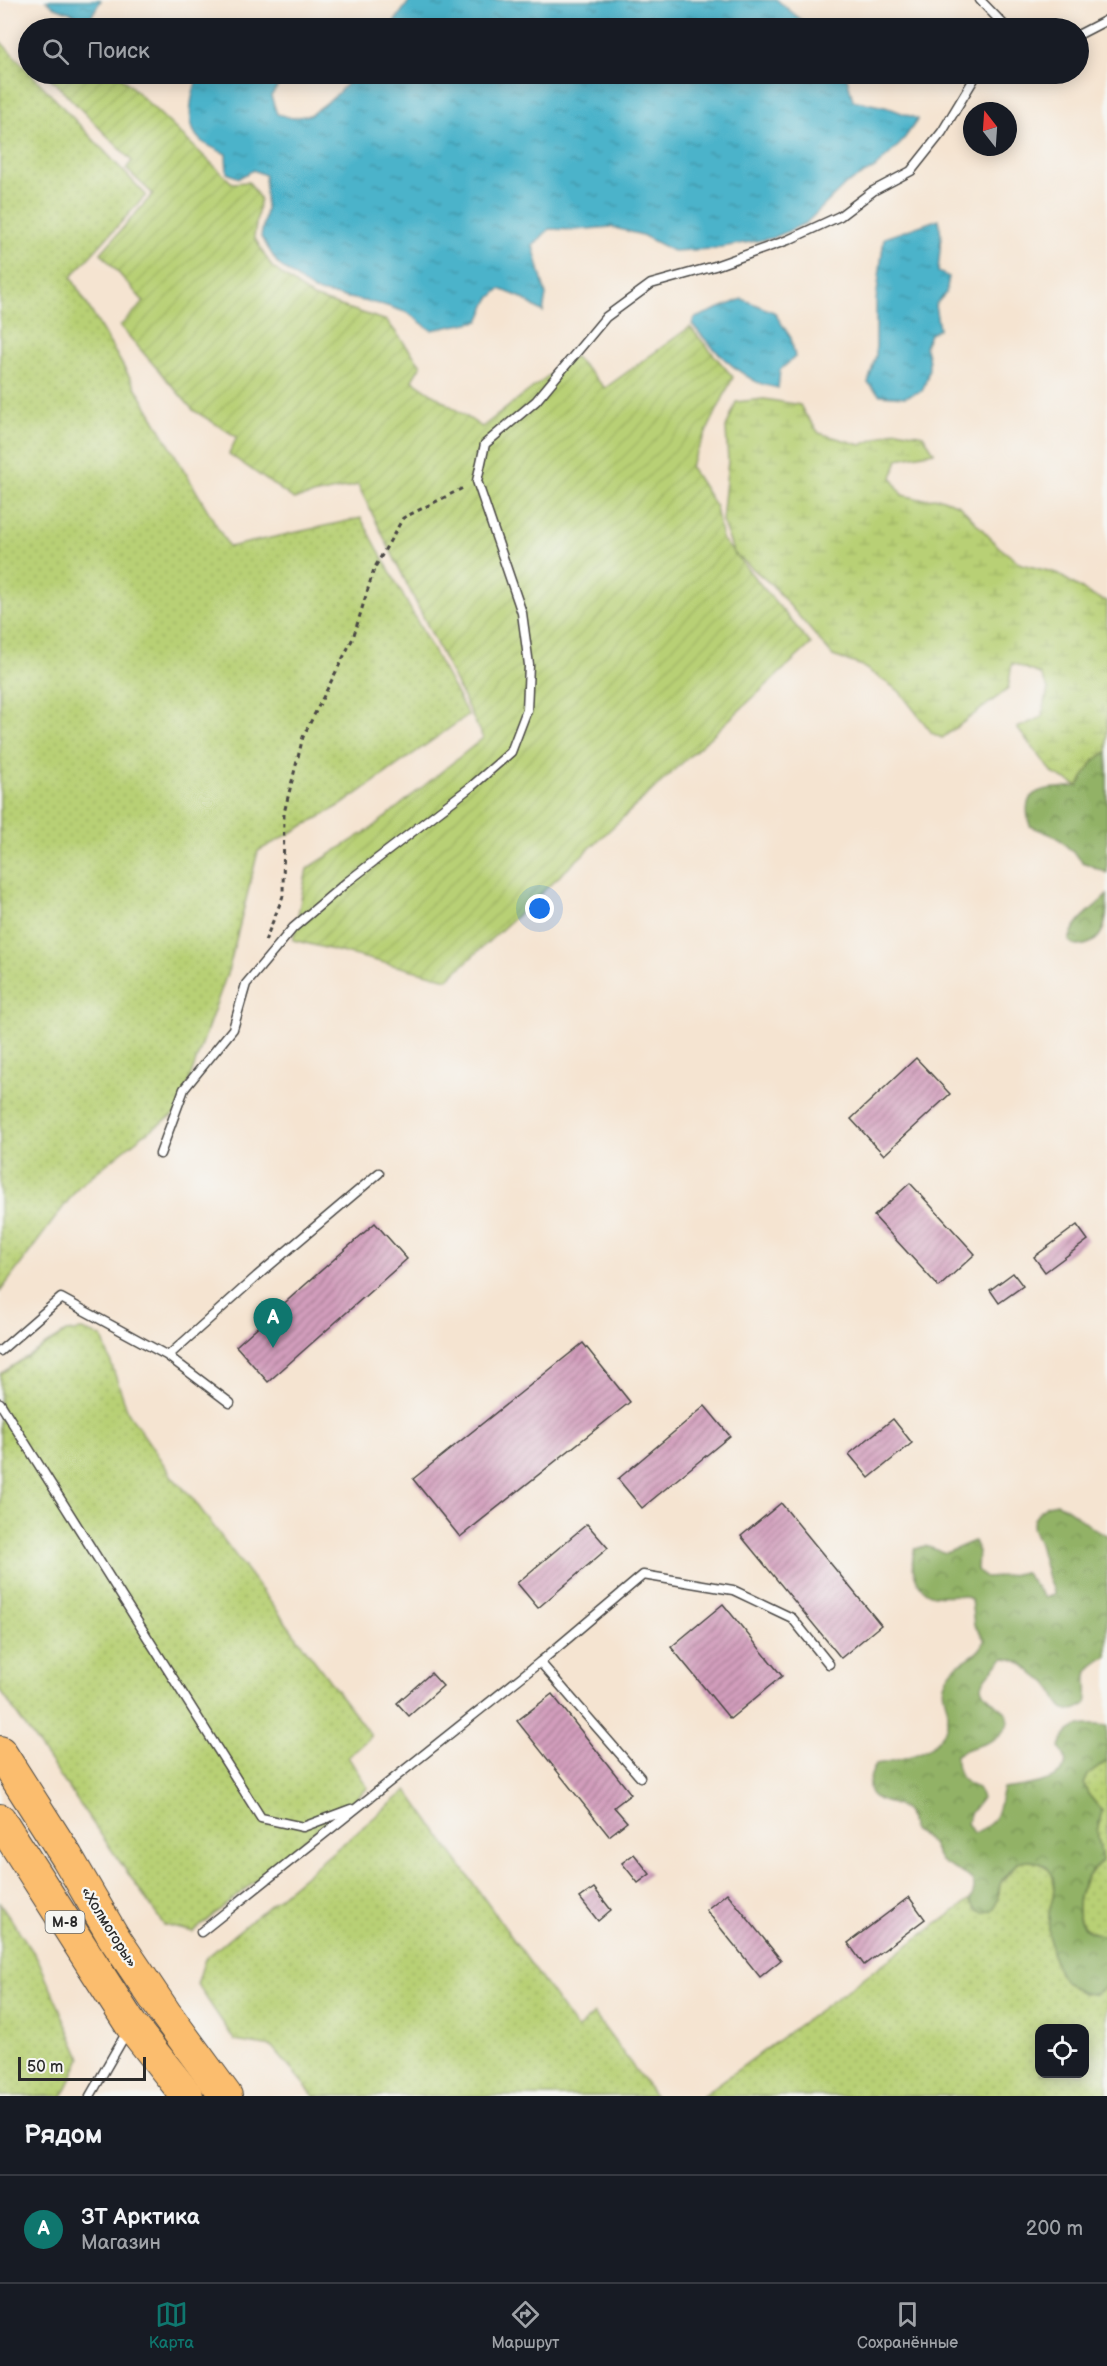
<!DOCTYPE html>
<html lang="ru">
<head>
<meta charset="utf-8">
<style>
  :root { --surface:#171b24; --page:#20242c; --text:#f1f3f6; --muted:#9ea1a6; --line:#363941; --accent:#0f766e }
  body { margin:0; font-family:"Balsamiq Sans",sans-serif; background:var(--page); color:var(--text) }
  .controls { position:absolute; right:18px; bottom:18px; display:grid; overflow:hidden; border-radius:12px; box-shadow:0 3px 15px #0003 }
  .controls button { width:54px; height:54px; display:grid; place-items:center; padding:0; border:0; border-bottom:2px solid var(--line); background:var(--surface); color:var(--text); font:30px sans-serif }
  .compass { position:absolute; left:963px; top:102px; width:54px; height:54px; border-radius:50%; background:var(--surface); box-shadow:0 3px 15px #0003; rotate:343deg }
  .scale { position:absolute; left:18px; bottom:15px; width:128px; box-sizing:border-box; padding-left:6px; border:3px solid #2b2b2b; border-top:0; font-size:16px; line-height:21px; white-space:nowrap; color:#2b2b2b; -webkit-text-stroke:4px #f6f6f2; paint-order:stroke }
  .you { position:absolute; left:540px; top:909px; width:21px; height:21px; margin:-15px; border:4px solid #fff; border-radius:50%; background:#1a73e8; box-shadow:0 0 0 9px #1a73e833 }
  .badge { display:grid; place-items:center; width:39px; height:39px; border-radius:50%; background:var(--accent); color:#fff; font-size:20px; font-weight:700 }
  .pin { position:absolute; translate:-50% -50px; filter:drop-shadow(0 2px 3px #0008) }
  .pin::after { content:''; position:absolute; top:32px; width:21px; height:18px; background:inherit; clip-path:polygon(0 0,100% 0,50% 100%) }
  .list { margin:0; padding:0; list-style:none }
  h2 { display:flex; justify-content:space-between; align-items:center; height:78px; margin:0; padding:0 24px; font-size:26px }
  h2 small { font-size:20px; font-weight:400; color:var(--muted) }
  .list li { display:grid; grid-template-columns:39px 1fr auto; gap:18px; align-items:center; box-sizing:border-box; height:108px; padding:0 24px; border-top:2px solid var(--line) }
  .list b { display:block; font-size:22px; white-space:nowrap }
  .list p { margin:0; font-size:20px; white-space:nowrap; color:var(--muted) }
  .list em { font-size:20px; font-style:normal; color:var(--muted) }
  .icon { flex:none; width:33px; height:33px; fill:none; stroke:currentColor; stroke-width:2; stroke-linecap:round; stroke-linejoin:round }
  .map { position:relative; flex:none; width:1107px; height:2096px; overflow:hidden }
  .search { position:absolute; background:var(--surface); box-shadow:0 3px 15px #0003; left:18px; right:18px; top:18px; height:66px; display:flex; align-items:center; gap:15px; box-sizing:border-box; padding:0 21px; border-radius:33px; color:var(--muted); font-size:22px }
  .sheet { height:186px; background:var(--surface) }
  nav { display:flex; justify-content:space-around; align-items:center; box-sizing:border-box; height:84px; border-top:2px solid var(--line); background:var(--surface); font-size:16px; color:var(--muted) }
  nav a { display:grid; justify-items:center; gap:3px }
  nav .on { color:var(--accent) }
  .map>svg:first-child { display:block }
  .grass { fill:url(#grass-dots); stroke:#727e50; stroke-width:1.5; fill-rule:evenodd }
  .forest { fill:url(#forest-crowns); stroke:#5e6e48; stroke-width:1.5 }
  .wetland { fill:url(#wetland-marsh); stroke:#727e50; stroke-width:1.5 }
  .garden { fill:url(#garden-furrows); stroke:#727e50; stroke-width:1.5 }
  .water { fill:url(#water-ripples); stroke:#3b6f7a; stroke-width:1.5 }
  .building { fill:url(#building-hatch) }
  .lines { fill:none; stroke-linecap:round; stroke-linejoin:round }
  .lane-casing { stroke:#494744; stroke-width:11 }
  .highway-casing { stroke:#494744; stroke-width:34 }
  .path { stroke:#494744; stroke-width:3; stroke-dasharray:4.5 4.5; stroke-linecap:butt }
  .lane { stroke:#fff; stroke-width:8 }
  .highway { stroke:#fbbd6e; stroke-width:32 }
  .labels { text-anchor:middle; stroke-width:4.5; stroke-linejoin:round; paint-order:stroke }
  .shield { fill:#f6f6f2; stroke:#686867; stroke-width:1.5 }
  .shield-label { font-size:14px; font-weight:bold; fill:#2b2b2b }
  .street-label { font-size:15px; fill:#2b2b2b; stroke:#f6f6f2 }
</style>
</head>
<body>
<div class="map">
<svg width="1107" height="2096" viewBox="0 0 1107 2096">
  <defs>
    <pattern id="grass-dots" width="8" height="8" patternUnits="userSpaceOnUse" patternTransform="scale(1.5)"><rect width="8" height="8" fill="#b8d075"/><path d="M2 2h.1M6 6h.1" fill="none" stroke="#9eb365" stroke-width="1.8" stroke-linecap="round"/></pattern>
    <pattern id="forest-crowns" width="20" height="18" patternUnits="userSpaceOnUse" patternTransform="scale(1.5)"><rect width="20" height="18" fill="#92b266"/><path d="M2 6a3 3 0 1 1 6 0M12 15a3 3 0 1 1 6 0" fill="none" stroke="#779154"/></pattern>
    <pattern id="wetland-marsh" width="20" height="14" patternUnits="userSpaceOnUse" patternTransform="scale(1.5)"><rect width="20" height="14" fill="#b8d075"/><path d="M1 5h8M5 5V1M11 12h8M15 12V8" fill="none" stroke="#9eb365"/></pattern>
    <pattern id="garden-furrows" width="10" height="10" patternUnits="userSpaceOnUse" patternTransform="scale(1.5)"><rect width="10" height="10" fill="#b8d075"/><path d="M-1 1l2-2M0 10L10 0M9 11l2-2" fill="none" stroke="#9eb365"/></pattern>
    <pattern id="water-ripples" width="26" height="14" patternUnits="userSpaceOnUse" patternTransform="scale(1.5)"><rect width="26" height="14" fill="#4bb3ca"/><path d="M2 4q2-2 4 0t4 0M15 11q2-2 4 0t4 0" fill="none" stroke="#3f92a4"/></pattern>
    <pattern id="building-hatch" width="6" height="6" patternUnits="userSpaceOnUse" patternTransform="scale(1.5)"><rect width="6" height="6" fill="#d29dbc"/><path d="M-1 1l2-2M0 6l6-6M5 7l2-2" fill="none" stroke="#ab8099"/></pattern>
  </defs>
  <rect width="100%" height="100%" fill="#f6f6f2"/>
  <filter id="ink" filterUnits="userSpaceOnUse"><feTurbulence type="fractalNoise" baseFrequency=".0167" numOctaves="2"/><feDisplacementMap in="SourceGraphic" scale="12" xChannelSelector="R" yChannelSelector="G"/><feConvolveMatrix kernelMatrix="1 2 1 2 8 2 1 2 1" color-interpolation-filters="sRGB"/></filter>
  <filter id="wash" filterUnits="userSpaceOnUse"><feTurbulence type="fractalNoise" baseFrequency=".008" numOctaves="4" result="noise"/><feDisplacementMap in="SourceGraphic" scale="24" xChannelSelector="R" yChannelSelector="G"/><feGaussianBlur stdDeviation="1.35" result="paint"/><feColorMatrix in="noise" values="0 0 0 0 0 0 0 0 0 0 0 0 0 0 0 0 0 1.4 0 .05"/><feComposite in="paint" operator="in"/></filter>
  <g filter="url(#wash)">
    <rect width="100%" height="100%" fill="#f5e4d1"/>
    <g class="grass">
      <polygon points="0,41 146,195 71,277 229,547 361,518 468,715 341,805 258,851 229,968 178,1112 143,1135 79,1186 0,1292"/>
      <polygon points="82,1330 102,1337 128,1412 173,1478 190,1495 371,1736 348,1757 368,1788 193,1932 164,1925 0,1690 0,1374 66,1332"/>
      <path d="M1107,1761V1938C1101,1934 1094,1934 1089,1931C1072,1921 1077,1894 1086,1879C1090,1873 1097,1867 1102,1861L1097,1831L1102,1811L1088,1794L1084,1784L1088,1775Z"/>
      <polygon points="407,1790 577,2029 594,2014 655,2096 314,2096 272,2047 235,2041 197,1984 205,1959"/>
      <path d="M1025,1861C1045,1860 1058,1874 1054,1894C1052,1902 1049,1909 1049,1917C1048,1937 1054,1955 1059,1974L1105,1988L1107,1985V2096H702L970,1900L975,1908L982,1912L999,1894L1000,1884L1017,1863ZM1040,2028H1084V2074H1040Z"/>
      <polygon points="0,1903 38,1959 81,2058 63,2096 0,2096"/>
    </g>
    <g class="forest">
      <path d="M1107,752V873L1083,862L1057,837L1030,826C1017,783 1051,790 1078,786L1094,760Z"/>
      <path d="M1107,895C1107,919 1107,945 1076,946L1069,941C1074,919 1093,910 1107,895Z"/>
      <path d="M1057,1503C1077,1511 1087,1529 1107,1535V1656C1075,1675 1092,1675 1086,1704C1059,1722 1059,1697 1048,1684C1045,1680 1040,1679 1036,1676C1025,1666 1020,1659 1004,1658C975,1688 974,1687 1007,1713L1009,1722C996,1748 976,1742 956,1755C955,1772 961,1783 978,1788L982,1798L970,1814L967,1823L973,1833C1000,1823 996,1813 1003,1789C1024,1786 1084,1781 1060,1748C1065,1723 1087,1723 1107,1726V1761L1088,1775L1084,1784L1088,1794L1102,1811L1097,1831L1102,1861C1096,1867 1090,1873 1086,1879C1077,1894 1072,1921 1089,1931C1094,1934 1101,1934 1107,1938V1985L1097,1994C1091,1994 1084,1994 1079,1991C1053,1981 1048,1942 1049,1917C1049,1907 1054,1899 1054,1889C1056,1866 1037,1857 1017,1863C1012,1869 1005,1875 1001,1882C996,1891 1001,1913 984,1912C976,1912 973,1906 970,1900C985,1873 955,1874 941,1861C937,1856 935,1849 932,1844C927,1837 919,1834 912,1830C910,1824 910,1816 907,1812C896,1797 852,1809 876,1764C905,1759 948,1752 948,1714C948,1703 940,1693 945,1682C955,1657 977,1662 985,1640L974,1625L971,1599C952,1588 928,1608 916,1578C912,1567 911,1560 915,1549L925,1546L946,1553L974,1541L978,1550L977,1570L985,1577L1005,1576L1024,1572L1045,1598L1054,1594L1048,1578L1039,1544L1032,1528L1034,1519L1040,1511L1047,1505Z"/>
    </g>
    <polygon class="wetland" points="764,399 800,405 805,414 819,433 861,445 897,430 923,435 934,452 898,459 892,478 902,495 920,499 940,498 959,505 999,547 1021,564 1056,573 1093,596 1107,601 1107,752 1094,760 1078,786 1054,774 1017,728 1042,717 1048,689 1040,674 1012,663 1008,689 942,738 932,733 899,691 860,665 833,656 772,585 734,553 722,521 728,461 726,428 736,402"/>
    <polygon class="garden" points="46,74 118,74 232,183 249,182 260,199 254,237 272,267 313,297 387,321 421,365 412,380 482,427 574,356 605,388 690,327 733,377 690,466 716,507 722,539 811,644 448,979 293,940 307,869 372,828 483,738 358,485 294,499 229,454 237,437 193,410 120,326 144,302 101,253 153,194 126,169 132,161"/>
    <g class="water">
      <polygon points="46,0 101,0 89,20 53,6"/>
      <polygon points="410,0 777,0 805,23 807,28 390,28"/>
      <path d="M199,74H280L282,80L271,96L277,114L292,118L310,115L334,97L356,74H846L853,100L889,108L918,119L901,143L875,168L846,184L806,223L773,238L711,249L673,251L642,235L611,227L575,230L549,229L533,246L546,295L543,312L520,297L500,289L489,299L479,321L431,330L408,313L384,305L314,291L278,264L261,237L266,210L265,175L253,170L239,178L227,173L226,154C218,150 208,146 201,141C183,125 192,92 199,74Z"/>
      <path d="M939,219L941,237L938,272L949,277L946,293L935,305L939,329L930,334L925,347C932,363 929,375 922,391L905,397L880,395L868,383L876,355V301L884,238Z"/>
      <path d="M742,299L774,312L791,338L795,357L780,370L778,388C770,386 761,385 755,381C731,368 709,345 692,324L695,318Z"/>
    </g>
    <g id="blocks">
      <g class="building">
        <polygon points="916,1058 950,1094 884,1155 851,1119"/>
        <polygon points="910,1183 975,1254 939,1287 874,1216"/>
        <polygon points="375,1223 407,1259 268,1382 236,1346"/>
        <polygon points="1077,1225 1088,1240 1045,1272 1034,1257"/>
        <polygon points="1013,1273 1023,1286 999,1303 990,1290"/>
        <polygon points="583,1343 630,1402 460,1537 413,1479"/>
        <polygon points="705,1406 730,1436 642,1508 618,1479"/>
        <polygon points="893,1419 912,1443 869,1478 849,1454"/>
        <polygon points="781,1503 881,1625 841,1658 741,1536"/>
        <polygon points="587,1524 608,1548 538,1608 517,1583"/>
        <polygon points="723,1604 782,1676 730,1719 671,1647"/>
        <polygon points="431,1673 443,1686 409,1716 397,1703"/>
        <polygon points="552,1694 631,1794 614,1807 627,1822 609,1836 517,1721"/>
        <polygon points="634,1854 650,1874 638,1883 622,1863"/>
        <polygon points="594,1888 611,1910 598,1921 580,1898"/>
        <polygon points="727,1893 781,1960 760,1977 706,1910"/>
        <polygon points="909,1897 925,1919 864,1965 848,1943"/>
      </g>
    </g>
  </g>
  <g filter="url(#ink)">
    <use href="#blocks" fill-opacity="0" stroke="#494744" stroke-width="1.5"/>
    <g class="lines">
      <defs>
        <g id="lane">
          <polyline points="980,0 1007,28"/>
          <polyline points="1078,35 1107,20"/>
          <polyline points="160,1154 184,1089 233,1029 246,984 293,928 347,882 472,786 511,752 527,710 529,665 522,613 477,481 485,444 536,401 606,317 651,284 715,266 788,240 840,216 873,191 911,171 942,132 977,74"/>
          <polyline points="0,1351 61,1298 168,1356 257,1276 379,1173"/>
          <polyline points="168,1356 230,1403"/>
          <polyline points="0,1403 261,1818 303,1827 351,1809"/>
          <polyline points="540,1662 640,1777"/>
          <polyline points="201,1932 540,1662 643,1575 733,1590 792,1618 829,1664"/>
          <polyline points="90,2096 128,2030"/>
        </g>
        <g id="highway">
          <polyline points="0,1752 67,1857 113,1936 165,2013 226,2096"/>
          <polyline points="0,1820 131,2025 187,2096"/>
        </g>
      </defs>
      <use href="#lane" class="lane-casing"/>
      <use href="#highway" class="highway-casing"/>
      <polyline class="path" points="265,941 283,896 284,813 303,737 353,638 374,569 403,518 465,487"/>
      <use href="#lane" class="lane"/>
      <use href="#highway" class="highway"/>
    </g>
  </g>
  <g class="labels">
    <rect class="shield" x="45.5" y="1911" width="39" height="22" rx="4.5"/>
    <g class="shield-label">
      <text x="65" y="1927">М-8</text>
    </g>
    <g class="street-label">
      <text transform="translate(109 1927) rotate(58)" y="5">«Холмогоры»</text>
    </g>
  </g>
</svg>
<div class="controls">
<button><svg class="icon" aria-label="locate" viewBox="0 0 24 24"><circle cx="12" cy="12" r="6"/><path d="M12 2v4M12 18v4M2 12h4M18 12h4"/></svg></button>
</div>
<svg class="compass" viewBox="-18 -18 36 36"><path d="M0-13l5 13h-10z" fill="#e53935"/><path d="M0 13l5-13h-10z" fill="#9ea1a6"/></svg>
<div class="scale">50 m</div>
<div class="you"></div>
<div class="pin badge" style="left:273px;top:1348px">A</div>
<div class="search"><svg class="icon" aria-label="search" viewBox="0 0 24 24"><circle cx="10" cy="10" r="6"/><path d="M15 15l6 6"/></svg>Поиск</div>
</div>
<section class="sheet">
<h2>Рядом<small></small></h2>
<ul class="list">
<li><span class="badge">A</span><div><b>ЗТ Арктика</b><p>Магазин</p></div><em>200 m</em></li>
</ul>
</section>
<nav>
<a class="on"><svg class="icon" aria-label="map" viewBox="0 0 24 24"><path d="M3 6l6-2 6 2 6-2v14l-6 2-6-2-6 2zM9 4v14M15 6v14"/></svg>Карта</a>
<a><svg class="icon" aria-label="directions" viewBox="0 0 24 24"><path d="M12 3l9 9-9 9-9-9zM9 14v-3h6M13 9l2 2-2 2"/></svg>Маршрут</a>
<a><svg class="icon" aria-label="saved" viewBox="0 0 24 24"><path d="M7 4h10v16l-5-4-5 4z"/></svg>Сохранённые</a>
</nav>
</body>
</html>
